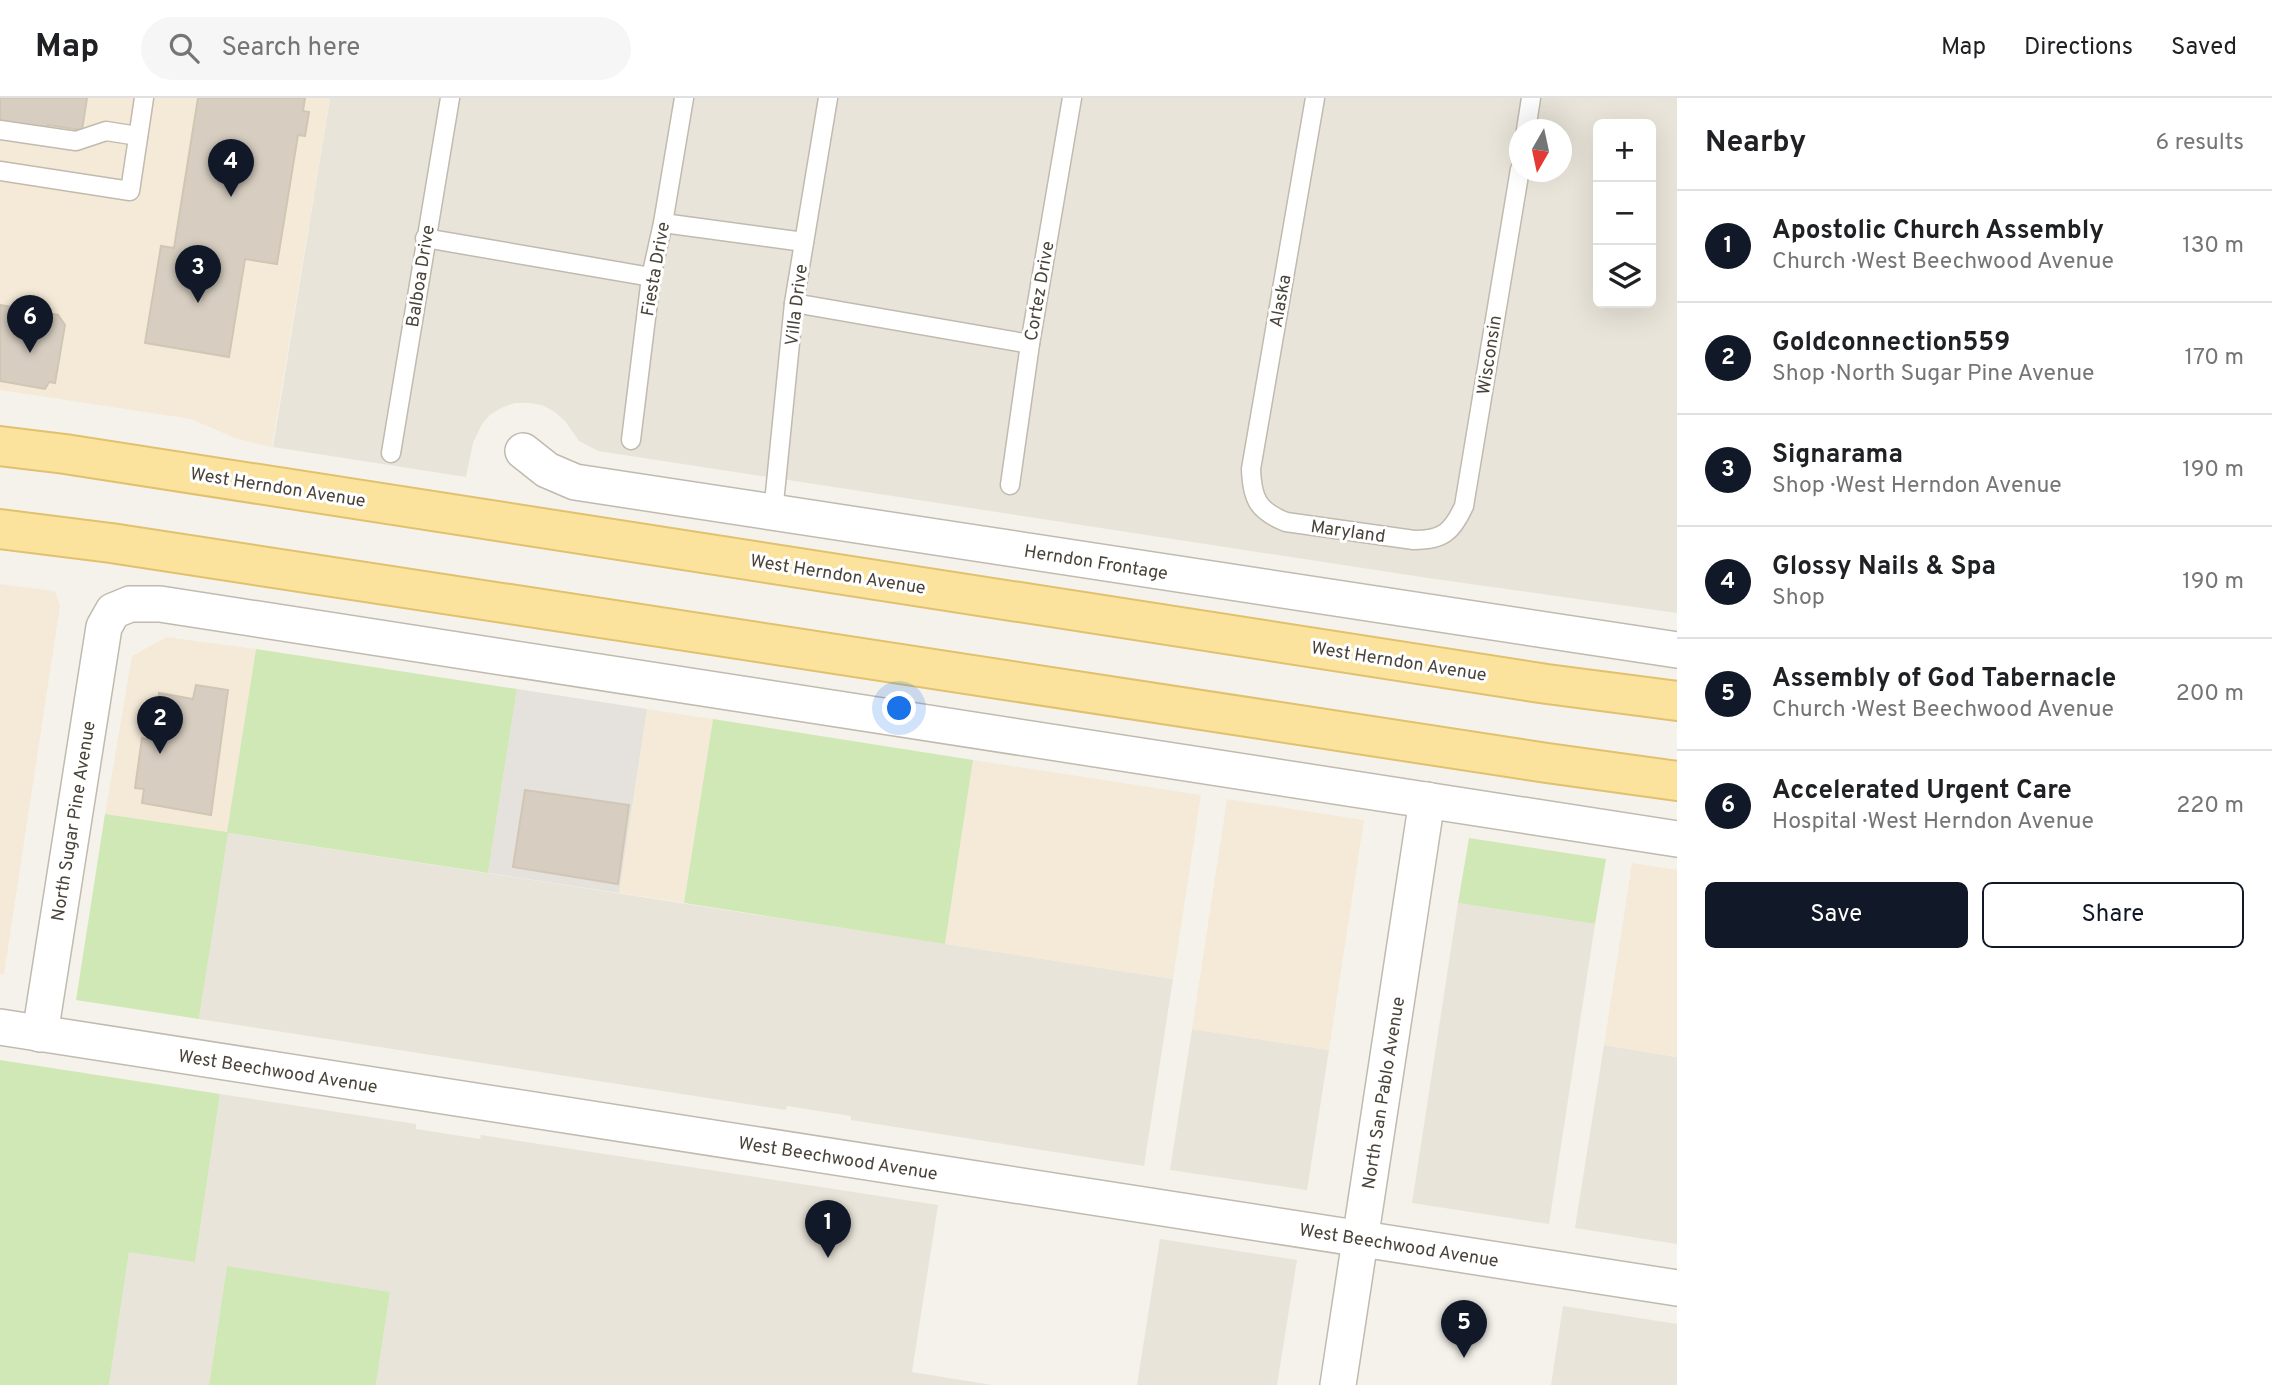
<!DOCTYPE html>
<html lang="en">
<head>
<meta charset="utf-8">
<style>
  :root { --surface:#fff; --page:#f6f6f6; --text:#202124; --muted:#757577; --line:#e0e0e0; --accent:#111827 }
  body { margin:0; font-family:Overpass,sans-serif; background:var(--page); color:var(--text) }
  .controls { position:absolute; right:21px; top:21px; display:grid; overflow:hidden; border-radius:10px; box-shadow:0 7px 28px #0002 }
  .controls button { width:63px; height:63px; display:grid; place-items:center; padding:0; border:0; border-bottom:2px solid var(--line); background:var(--surface); color:var(--text); font:35px sans-serif }
  .compass { position:absolute; left:1509px; top:21px; width:63px; height:63px; border-radius:50%; background:var(--surface); box-shadow:0 7px 28px #0002; rotate:189deg }
  .you { position:absolute; left:900px; top:611px; width:24px; height:24px; margin:-18px; border:5px solid #fff; border-radius:50%; background:#1a73e8; box-shadow:0 0 0 10px #1a73e833 }
  .badge { display:grid; place-items:center; width:46px; height:46px; border-radius:50%; background:var(--accent); color:#fff; font-size:23px; font-weight:700 }
  .pin { position:absolute; translate:-50% -58px; filter:drop-shadow(0 2px 4px #0008) }
  .pin::after { content:''; position:absolute; top:37px; width:24px; height:21px; background:inherit; clip-path:polygon(0 0,100% 0,50% 100%) }
  .list { margin:0; padding:0; list-style:none }
  h2 { display:flex; justify-content:space-between; align-items:center; height:91px; margin:0; padding:0 28px; font-size:30px }
  h2 small { font-size:23px; font-weight:400; color:var(--muted) }
  .list li { display:grid; grid-template-columns:46px 1fr auto; gap:21px; align-items:center; box-sizing:border-box; height:112px; padding:0 28px; border-top:2px solid var(--line) }
  .list b { display:block; font-size:26px; white-space:nowrap }
  .list p { margin:0; font-size:23px; white-space:nowrap; color:var(--muted) }
  .list em { font-size:23px; font-style:normal; color:var(--muted) }
  .actions { display:flex; gap:14px; padding:21px 28px }
  .actions a { flex:1; padding:16px 0; border:2px solid var(--accent); border-radius:10px; text-align:center; font-size:24px; color:var(--accent) }
  .actions .main { background:var(--accent); color:#fff }
  .icon { flex:none; width:38px; height:38px; fill:none; stroke:currentColor; stroke-width:2; stroke-linecap:round; stroke-linejoin:round }
  .map { position:relative; flex:none; width:1677px; height:1287px; overflow:hidden }
  header { display:flex; align-items:center; gap:42px; box-sizing:border-box; height:98px; padding:0 35px; background:var(--surface); border-bottom:2px solid var(--line) }
  header strong { font-size:33px }
  nav { display:flex; gap:38px; margin-inline-start:auto; font-size:24px }
  .search { width:490px; height:63px; background:var(--page); display:flex; align-items:center; gap:18px; box-sizing:border-box; padding:0 24px; border-radius:38px; color:var(--muted); font-size:26px }
  main { display:flex }
  aside { flex:1; background:var(--surface) }
  .map>svg:first-child { display:block }
  .residential { fill:#e9e4d9; fill-rule:evenodd }
  .commercial { fill:#f5ead8 }
  .industrial { fill:#e5e1dc }
  .green { fill:#d0e8b6 }
  .building { fill:#d7cec1; stroke:#d1c6b4; stroke-width:2 }
  .lines { fill:none; stroke-linecap:round; stroke-linejoin:round }
  .service-casing { stroke:#c1baae; stroke-width:21 }
  .minor-casing { stroke:#c1baae; stroke-width:38 }
  .primary-casing { stroke:#e1c16d; stroke-width:42 }
  .service { stroke:#fff; stroke-width:18 }
  .minor { stroke:#fff; stroke-width:35 }
  .primary { stroke:#fbe39e; stroke-width:38 }
  .labels { text-anchor:middle; stroke-width:6; stroke-linejoin:round; paint-order:stroke }
  .street-label { font-size:18px; fill:#494339; stroke:#fff }
</style>
</head>
<body>
<header>
<strong>Map</strong>
<div class="search"><svg class="icon" aria-label="search" viewBox="0 0 24 24"><circle cx="10" cy="10" r="6"/><path d="M15 15l6 6"/></svg>Search here</div>
<nav><a>Map</a><a>Directions</a><a>Saved</a></nav>
</header>
<main>
<div class="map">
<svg width="1677" height="1287" viewBox="0 0 1677 1287">
  <rect width="100%" height="100%" fill="#f5f2eb"/>
  <g class="residential">
    <path d="M330,0H1677V515L1428,480L598,353L579,343L565,323L555,314L542,307L529,305H515L503,309L491,316L482,326L473,345L466,379L273,349ZM1598,26H1651V205H1598ZM1520,32H1562V74H1520Z"/>
    <polygon points="227,735 1173,881 1144,1068 851,1022 851,1018 787,1008 786,1012 753,1007 199,921"/>
    <polygon points="1458,805 1595,826 1549,1126 1412,1105"/>
    <polygon points="1192,931 1329,952 1307,1092 1170,1072"/>
    <polygon points="1604,947 1677,959 1677,1146 1575,1130"/>
    <polygon points="220,996 416,1026 416,1031 480,1041 481,1037 938,1107 912,1274 992,1287 376,1287 390,1194 227,1169 209,1287 109,1287 129,1153 195,1163"/>
    <polygon points="1160,1141 1297,1162 1277,1287 1137,1287"/>
    <polygon points="1563,1208 1677,1226 1677,1287 1551,1287"/>
  </g>
  <g class="commercial">
    <polygon points="0,0 330,0 272,349 237,341 191,321 0,292"/>
    <polygon points="0,486 55,493 60,508 4,876 0,876"/>
    <polygon points="167,539 256,551 227,735 105,716 132,558"/>
    <polygon points="647,611 713,621 684,805 619,795"/>
    <polygon points="973,662 1201,697 1173,881 945,846"/>
    <polygon points="1227,701 1364,722 1329,952 1192,931"/>
    <polygon points="1632,765 1677,772 1677,959 1604,947"/>
  </g>
  <polygon class="industrial" points="517,591 647,611 619,795 488,775"/>
  <g class="green">
    <polygon points="256,551 517,591 488,775 228,735 199,921 76,902 105,716 227,734"/>
    <polygon points="713,621 973,662 945,846 684,805"/>
    <polygon points="1469,740 1606,761 1595,826 1458,805"/>
    <polygon points="0,962 220,996 195,1164 129,1154 109,1287 0,1287"/>
    <polygon points="227,1168 390,1194 376,1287 209,1287"/>
  </g>
  <g class="building">
    <polygon points="0,0 87,0 82,32 48,27 47,32 0,24"/>
    <polygon points="198,0 305,0 303,13 309,14 305,38 298,37 277,166 245,161 229,259 145,245 161,148 174,150"/>
    <polygon points="0,207 58,217 65,227 55,285 49,284 45,291 0,283"/>
    <polygon points="196,587 228,592 211,717 142,705 144,691 135,690 142,640 152,642 159,595 193,601"/>
    <polygon points="525,692 629,707 618,786 513,769"/>
  </g>
  <g class="lines">
    <defs>
      <g id="service">
        <path d="M1315,0L1251,371C1252,401 1258,413 1286,424L1414,442C1443,442 1452,434 1464,408L1520,71"/>
        <polyline points="0,32 76,43 106,33 138,38"/>
        <polyline points="1526,32 1531,0"/>
        <polyline points="0,73 130,93 144,0"/>
        <polyline points="663,125 804,144"/>
        <polyline points="425,140 651,179"/>
        <polyline points="794,205 1030,246"/>
        <polyline points="631,342 651,179 663,125 684,0"/>
        <polyline points="391,355 450,0"/>
        <polyline points="1010,387 1030,246 1072,0"/>
        <polyline points="773,415 794,205 828,0"/>
      </g>
      <g id="minor">
        <polyline points="523,353 547,372 575,384 1677,552"/>
        <polyline points="0,929 1677,1190"/>
        <polyline points="40,936 104,529 113,513 130,506 160,506 1677,741"/>
        <polyline points="1338,1287 1427,702"/>
      </g>
      <g id="primary">
        <polyline points="0,348 65,356 1547,586 1677,603"/>
        <polyline points="0,431 111,445 1547,665 1677,683"/>
      </g>
    </defs>
    <use href="#service" class="service-casing"/>
    <use href="#minor" class="minor-casing"/>
    <use href="#primary" class="primary-casing"/>
    <use href="#service" class="service"/>
    <use href="#minor" class="minor"/>
    <use href="#primary" class="primary"/>
  </g>
  <g class="labels">
    <g class="street-label">
      <text transform="translate(655 171) rotate(-80)" y="6">Fiesta Drive</text>
      <text transform="translate(420 178) rotate(-81)" y="6">Balboa Drive</text>
      <text transform="translate(1039 193) rotate(-80)" y="6">Cortez Drive</text>
      <text transform="translate(1280 203) rotate(-80)" y="6">Alaska</text>
      <text transform="translate(796 207) rotate(-83)" y="6">Villa Drive</text>
      <text transform="translate(1489 257) rotate(-81)" y="6">Wisconsin</text>
      <text transform="translate(278 389) rotate(9)" y="6">West Herndon Avenue</text>
      <text transform="translate(1348 433) rotate(8)" y="6">Maryland</text>
      <text transform="translate(1096 464) rotate(9)" y="6">Herndon Frontage</text>
      <text transform="translate(838 476) rotate(9)" y="6">West Herndon Avenue</text>
      <text transform="translate(1399 563) rotate(9)" y="6">West Herndon Avenue</text>
      <text transform="translate(73 723) rotate(-81)" y="6">North Sugar Pine Avenue</text>
      <text transform="translate(278 973) rotate(9)" y="6">West Beechwood Avenue</text>
      <text transform="translate(1383 995) rotate(-81)" y="6">North San Pablo Avenue</text>
      <text transform="translate(838 1060) rotate(9)" y="6">West Beechwood Avenue</text>
      <text transform="translate(1399 1147) rotate(9)" y="6">West Beechwood Avenue</text>
    </g>
  </g>
</svg>
<div class="controls">
<button>+</button>
<button>−</button>
<button><svg class="icon" aria-label="layers" viewBox="0 0 24 24"><path d="M12 4l9 5-9 5-9-5zM3 14l9 5 9-5"/></svg></button>
</div>
<svg class="compass" viewBox="-18 -18 36 36"><path d="M0-13l5 13h-10z" fill="#e53935"/><path d="M0 13l5-13h-10z" fill="#757577"/></svg>
<div class="you"></div>
<div class="pin badge" style="left:828px;top:1160px">1</div>
<div class="pin badge" style="left:160px;top:656px">2</div>
<div class="pin badge" style="left:198px;top:205px">3</div>
<div class="pin badge" style="left:231px;top:99px">4</div>
<div class="pin badge" style="left:1464px;top:1260px">5</div>
<div class="pin badge" style="left:30px;top:255px">6</div>
</div>
<aside>
<h2>Nearby<small>6 results</small></h2>
<ul class="list">
<li><span class="badge">1</span><div><b>Apostolic Church Assembly</b><p>Church · West Beechwood Avenue</p></div><em>130 m</em></li>
<li><span class="badge">2</span><div><b>Goldconnection559</b><p>Shop · North Sugar Pine Avenue</p></div><em>170 m</em></li>
<li><span class="badge">3</span><div><b>Signarama</b><p>Shop · West Herndon Avenue</p></div><em>190 m</em></li>
<li><span class="badge">4</span><div><b>Glossy Nails &amp; Spa</b><p>Shop</p></div><em>190 m</em></li>
<li><span class="badge">5</span><div><b>Assembly of God Tabernacle</b><p>Church · West Beechwood Avenue</p></div><em>200 m</em></li>
<li><span class="badge">6</span><div><b>Accelerated Urgent Care</b><p>Hospital · West Herndon Avenue</p></div><em>220 m</em></li>
</ul>
<div class="actions"><a class="main">Save</a><a>Share</a></div>
</aside>
</main>
</body>
</html>
